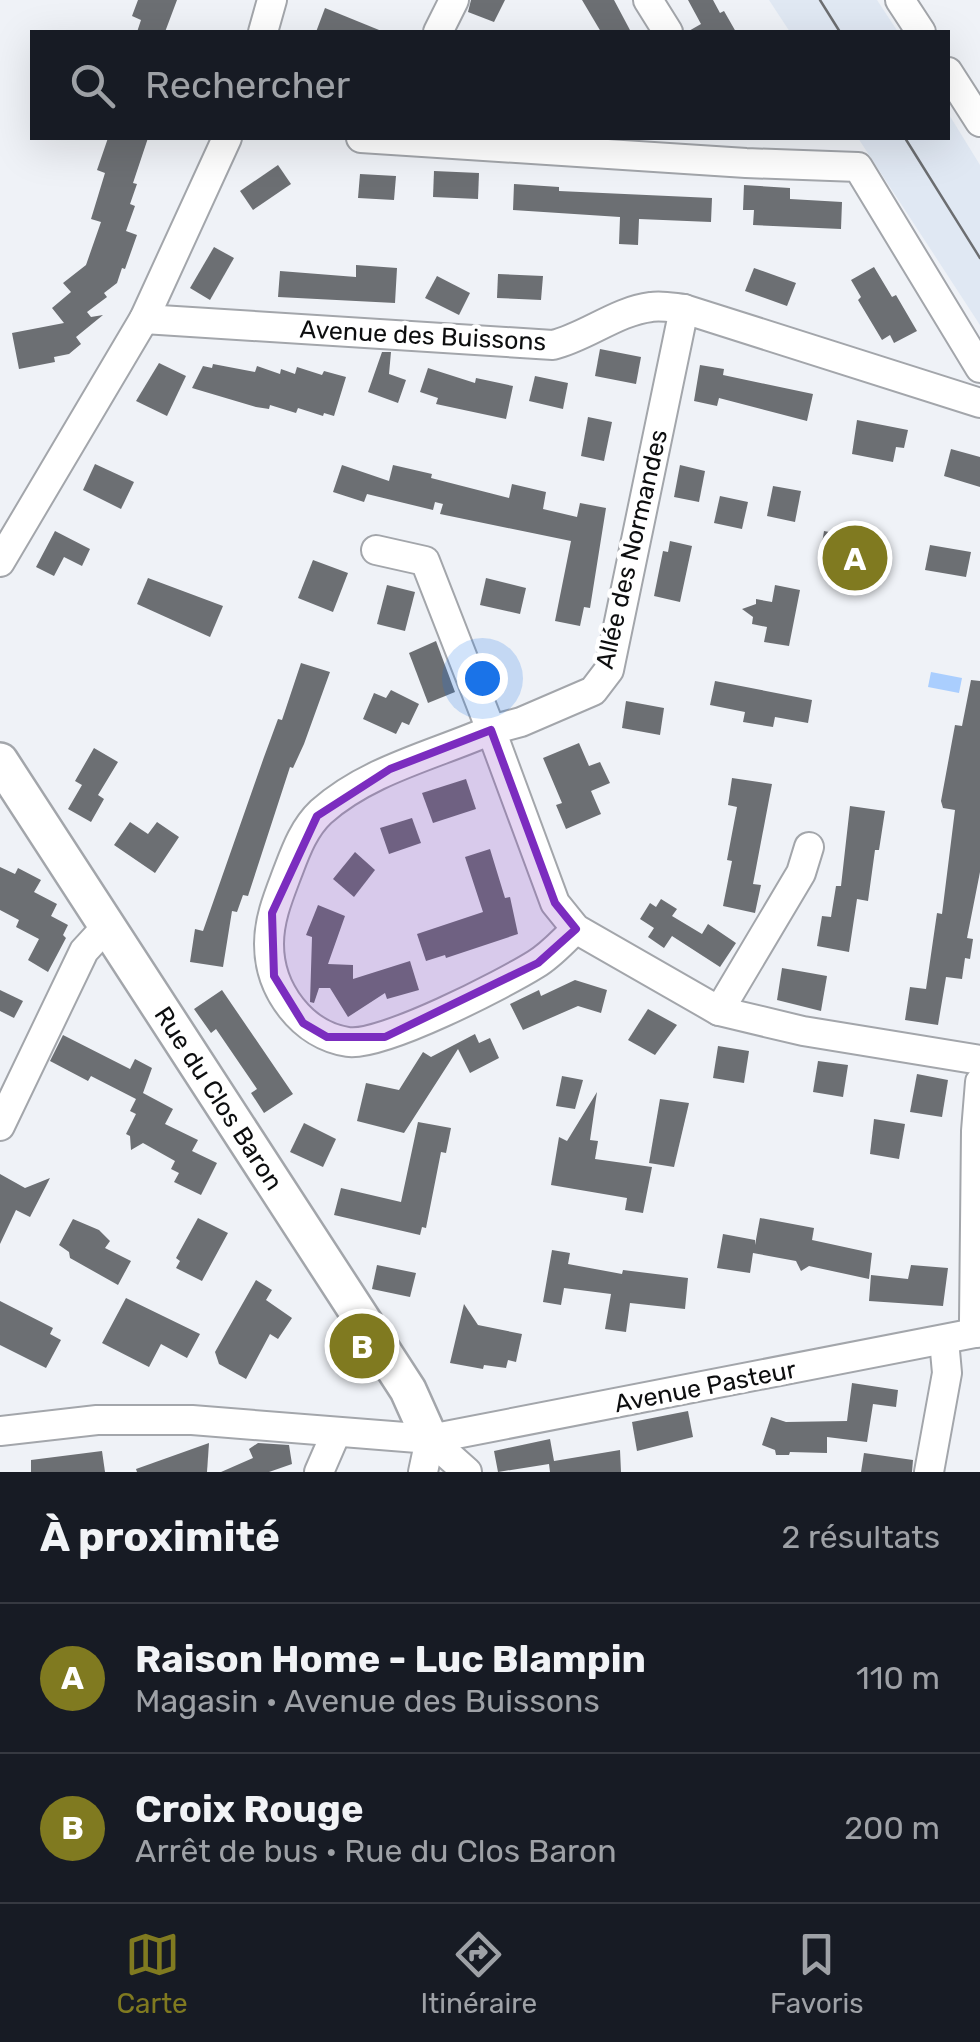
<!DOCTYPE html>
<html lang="fr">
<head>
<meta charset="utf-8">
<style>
  :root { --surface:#171b24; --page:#20242c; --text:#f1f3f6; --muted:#9ea1a6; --line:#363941; --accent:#807a20 }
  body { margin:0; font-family:Rubik,sans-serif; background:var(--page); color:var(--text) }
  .you { position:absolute; left:482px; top:678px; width:35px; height:35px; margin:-25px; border:8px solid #fff; border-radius:50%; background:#1a73e8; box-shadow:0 0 0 15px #1a73e833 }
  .badge { display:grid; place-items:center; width:65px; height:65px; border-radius:50%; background:var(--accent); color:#fff; font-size:32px; font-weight:700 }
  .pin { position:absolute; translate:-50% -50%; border:5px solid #fff; box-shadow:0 2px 10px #0006 }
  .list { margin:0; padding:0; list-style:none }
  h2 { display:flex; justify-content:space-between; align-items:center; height:130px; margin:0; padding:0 40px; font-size:42px }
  h2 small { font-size:32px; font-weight:400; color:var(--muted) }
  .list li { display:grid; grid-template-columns:65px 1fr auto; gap:30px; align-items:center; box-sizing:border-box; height:150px; padding:0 40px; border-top:2px solid var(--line) }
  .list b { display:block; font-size:38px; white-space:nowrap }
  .list p { margin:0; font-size:32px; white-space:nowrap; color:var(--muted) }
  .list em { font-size:32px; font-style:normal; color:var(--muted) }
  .icon { flex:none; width:55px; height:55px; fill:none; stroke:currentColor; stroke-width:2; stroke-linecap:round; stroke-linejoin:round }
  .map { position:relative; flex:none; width:980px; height:1472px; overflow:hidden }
  .search { position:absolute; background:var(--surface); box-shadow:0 10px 40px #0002; left:30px; right:30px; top:30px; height:110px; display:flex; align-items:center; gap:25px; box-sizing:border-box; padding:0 35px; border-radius:0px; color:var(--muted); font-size:38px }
  .sheet { height:430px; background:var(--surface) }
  nav { display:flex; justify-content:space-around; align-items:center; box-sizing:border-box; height:140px; border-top:2px solid var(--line); background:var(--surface); font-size:28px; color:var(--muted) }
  nav a { display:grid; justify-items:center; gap:5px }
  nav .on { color:var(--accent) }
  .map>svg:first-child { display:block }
  .built { fill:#e0e8f3 }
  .water { fill:#aacefe }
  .building { fill:#6c6f73 }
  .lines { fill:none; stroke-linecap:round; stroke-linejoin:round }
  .minor-casing { stroke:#a3a6ab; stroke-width:32 }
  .tertiary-casing { stroke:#a3a6ab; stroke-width:40 }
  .minor { stroke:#fff; stroke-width:28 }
  .tertiary { stroke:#fff; stroke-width:35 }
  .tram { stroke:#6c6e71; stroke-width:2.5 }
  .marked { fill:#7b2cbf; fill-opacity:0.2; stroke:#7b2cbf; stroke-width:8; stroke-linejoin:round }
  .labels { text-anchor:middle; stroke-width:9; stroke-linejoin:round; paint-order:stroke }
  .street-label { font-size:25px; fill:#0d0e0f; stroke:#fff }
</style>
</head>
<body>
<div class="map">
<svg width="980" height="1472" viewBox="0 0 980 1472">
  <rect width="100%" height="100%" fill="#eff2f7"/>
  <g class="built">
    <polygon points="769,0 877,0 898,32 790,32"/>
    <polygon points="948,113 980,165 980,325 858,138 948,138"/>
  </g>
  <polygon class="water" points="931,672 962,678 959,693 928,687"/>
  <g class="building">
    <polygon points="138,0 177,0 165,32 137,32 141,20 132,16"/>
    <polygon points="471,0 505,0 494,22 468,12"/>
    <polygon points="582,0 614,0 631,32 601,32"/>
    <polygon points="688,0 713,0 720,13 724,11 736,32 687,32 701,24"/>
    <polygon points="325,8 384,32 316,32"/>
    <polygon points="108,138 148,138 133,183 137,184 130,204 135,206 126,231 137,235 125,269 122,268 117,283 104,293 107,297 87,312 91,317 103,315 76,337 81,344 69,354 54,357 55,362 19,369 12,333 64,323 52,308 71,292 63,283 86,265 101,222 91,219 105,173 97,170"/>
    <polygon points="278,165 291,184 253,210 240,191"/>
    <polygon points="434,171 479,173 478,199 433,197"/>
    <polygon points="360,174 396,176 394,200 358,198"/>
    <polygon points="514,184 559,187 559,191 712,198 711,222 639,219 638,245 619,244 620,217 513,210"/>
    <polygon points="744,185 790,188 790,199 842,202 841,229 753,225 754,210 743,210"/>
    <polygon points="214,247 234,258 210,300 190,288"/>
    <polygon points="356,265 397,268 395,303 278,297 280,271 356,277"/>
    <polygon points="874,267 892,297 896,295 917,331 894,343 890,335 882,340 858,300 861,297 851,280"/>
    <polygon points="754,268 796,283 787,306 745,291"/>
    <polygon points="498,274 543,276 541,300 497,298"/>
    <polygon points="437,276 470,293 459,315 425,298"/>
    <polygon points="600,349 641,357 636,384 595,376"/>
    <polygon points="382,352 391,352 389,374 406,380 398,403 368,392"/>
    <polygon points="159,363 186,376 167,416 136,401"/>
    <polygon points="213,364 255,372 257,366 280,374 281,369 295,374 297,367 322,375 324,371 346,377 334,416 324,413 323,416 298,408 296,413 270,405 269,409 256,407 192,388 203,366 212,368"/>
    <polygon points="700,365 724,369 723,375 813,394 807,421 719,398 717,406 694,401"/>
    <polygon points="428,368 475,383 476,378 513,386 506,419 436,404 438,398 420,392"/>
    <polygon points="535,376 568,383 563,409 529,401"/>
    <polygon points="588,417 612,422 604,461 581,456"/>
    <polygon points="857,420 908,430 904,448 896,447 893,462 852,454"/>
    <polygon points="951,449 980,457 980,487 944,476"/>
    <polygon points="95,464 134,482 121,509 83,490"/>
    <polygon points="342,465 389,481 393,465 432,474 431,478 509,498 512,484 546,492 543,509 577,517 580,503 606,508 590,608 584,607 580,626 555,621 571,541 440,514 443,504 435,502 433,510 367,494 364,502 333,492"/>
    <polygon points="680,465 705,471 699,502 674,497"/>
    <polygon points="773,486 801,491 795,522 767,516"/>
    <polygon points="720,496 748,502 742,529 714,523"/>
    <polygon points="55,531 90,549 82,566 64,557 54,576 36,567"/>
    <polygon points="824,531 876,541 870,568 819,562"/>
    <polygon points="670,541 692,546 680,602 654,596 663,551 668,552"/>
    <polygon points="930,545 971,552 966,577 925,570"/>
    <polygon points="313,560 348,573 333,612 298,598"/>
    <polygon points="148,578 223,606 210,637 137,604"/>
    <polygon points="486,578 526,588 520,614 480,605"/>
    <polygon points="387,585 415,592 405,631 377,624"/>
    <polygon points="775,585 800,590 789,646 764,642 767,627 752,624 753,617 742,609 756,604 756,599 772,602"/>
    <polygon points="436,641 455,692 428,703 409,653"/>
    <polygon points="301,663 330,672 304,744 293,768 290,767 248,896 243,895 237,912 232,911 223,967 190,962 195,929 203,931 264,757 278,719 282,720"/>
    <polygon points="971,680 980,681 980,872 967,938 973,939 970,959 965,958 962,979 946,977 938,1025 905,1020 910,987 926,989 937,913 942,914 955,810 943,808 941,801 955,725 962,726"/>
    <polygon points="715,681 812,700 808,723 775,717 773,727 743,722 745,712 710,705"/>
    <polygon points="391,690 419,704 409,725 402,722 396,734 363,719 374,693 386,698"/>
    <polygon points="626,701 664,708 660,735 622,728"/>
    <polygon points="579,743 589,766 600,762 610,783 591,791 601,814 566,829 556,805 562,803 543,758"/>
    <polygon points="94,748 118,762 98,795 104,799 91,822 68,809 82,785 75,781"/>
    <polygon points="732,778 772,784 753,884 761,885 755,913 723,906 732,861 727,860 737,807 728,805"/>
    <polygon points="466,779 476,809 433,823 422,793"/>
    <polygon points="850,806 885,811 879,850 875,850 868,901 857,899 849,952 817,946 822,916 831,917 836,886 841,886"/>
    <polygon points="412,818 421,843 389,854 380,828"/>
    <polygon points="130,822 148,834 157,822 179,837 155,873 114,845"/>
    <polygon points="490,849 505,898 510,897 518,934 446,958 445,955 426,961 417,934 483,912 465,857"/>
    <polygon points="355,852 375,870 354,897 333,879"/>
    <polygon points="0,867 15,874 18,868 41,880 34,892 57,904 51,916 68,925 63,935 66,938 48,972 28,960 39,939 16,927 19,920 0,910"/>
    <polygon points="661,899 677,909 672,916 702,934 708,924 736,943 720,967 672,936 664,948 648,937 654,928 640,919 650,903 656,907"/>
    <polygon points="318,905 345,916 328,964 353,965 353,979 410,961 419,990 387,999 385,993 348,1017 330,988 319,988 314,1003 310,1002 312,937 306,935"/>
    <polygon points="782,968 827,976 821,1011 777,1000"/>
    <polygon points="575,980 607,990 601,1013 578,1006 523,1030 510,1004 539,990 541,996"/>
    <polygon points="0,990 23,1001 14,1018 0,1011"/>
    <polygon points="222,990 293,1094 264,1113 251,1093 257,1089 216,1029 211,1033 194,1009"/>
    <polygon points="648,1009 677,1025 655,1055 628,1040"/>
    <polygon points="475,1034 479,1043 490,1038 499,1058 470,1073 458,1049 404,1133 357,1121 366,1083 399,1090 423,1052 431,1057"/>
    <polygon points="63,1035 130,1069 135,1059 152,1068 143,1093 173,1109 165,1124 198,1140 192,1151 217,1163 201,1195 174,1182 179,1173 171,1169 175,1161 143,1143 131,1150 130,1136 126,1134 136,1114 130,1111 136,1099 91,1076 88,1081 50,1061"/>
    <polygon points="718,1046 749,1051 744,1083 713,1078"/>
    <polygon points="818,1061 848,1065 843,1097 813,1092"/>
    <polygon points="917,1074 948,1080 942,1117 910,1112"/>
    <polygon points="562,1076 583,1080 575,1109 556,1106"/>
    <polygon points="597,1092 590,1140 598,1141 595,1159 652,1167 643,1213 625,1210 627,1198 551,1185 559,1137 567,1141"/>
    <polygon points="660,1099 689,1103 674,1167 649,1163"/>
    <polygon points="874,1119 905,1124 899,1159 870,1154"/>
    <polygon points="418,1122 451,1128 446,1153 441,1152 426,1228 422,1227 420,1235 334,1215 341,1188 401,1202"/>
    <polygon points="304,1123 336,1139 323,1167 290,1152"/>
    <polygon points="0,1174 25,1188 50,1178 30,1217 16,1210 0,1244"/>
    <polygon points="198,1218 228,1233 202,1281 176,1268 180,1261 176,1258"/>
    <polygon points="760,1218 814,1228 812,1240 872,1253 869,1279 809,1266 801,1271 796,1261 753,1253 750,1273 717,1268 723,1234 755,1240 755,1245"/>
    <polygon points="73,1219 99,1230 110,1241 105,1248 131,1261 118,1285 70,1258 69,1252 59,1245"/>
    <polygon points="552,1250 570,1253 568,1264 622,1274 623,1270 688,1278 685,1309 630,1303 626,1332 605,1329 611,1294 564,1288 561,1305 543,1302"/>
    <polygon points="377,1265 416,1273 410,1297 372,1289"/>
    <polygon points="911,1265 948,1268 943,1306 869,1301 871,1275 908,1279"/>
    <polygon points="256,1280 272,1290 266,1300 292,1318 278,1339 270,1334 246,1379 219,1364 215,1352"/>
    <polygon points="126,1298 200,1334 187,1358 161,1344 149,1367 102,1343"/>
    <polygon points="0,1301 53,1328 50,1334 61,1340 46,1368 0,1345"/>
    <polygon points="464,1304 478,1325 522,1334 516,1362 508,1360 506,1368 484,1365 483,1369 450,1363"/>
    <polygon points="852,1383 898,1390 896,1407 873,1404 867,1442 827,1437 827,1453 790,1452 789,1455 776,1455 775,1450 762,1445 771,1417 786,1422 847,1421"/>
    <polygon points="688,1411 693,1437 637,1451 632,1422"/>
    <polygon points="550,1439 554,1461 620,1450 621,1472 550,1472 549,1464 498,1472 494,1451"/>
    <polygon points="209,1443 207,1472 137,1472 136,1469"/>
    <polygon points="258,1443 289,1445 292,1464 269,1472 221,1472 253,1458 249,1449"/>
    <polygon points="102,1451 105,1472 31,1472 31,1460"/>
    <polygon points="864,1453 913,1460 912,1472 861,1472"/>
  </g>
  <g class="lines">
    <defs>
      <g id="minor">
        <polyline points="648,0 668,32"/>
        <polyline points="900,0 921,32"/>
        <polyline points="263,32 272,0"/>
        <polyline points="438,32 454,0"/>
        <polyline points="948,72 980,122"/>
        <polyline points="361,138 746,163 858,167 980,368"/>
        <polyline points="684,309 609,670 593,691 521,722 491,730 555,903 576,929 719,1011 803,1031 980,1060"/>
        <path d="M144,319L553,345C586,337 617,311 651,307C662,305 674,308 684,309L980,403"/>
        <path d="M376,550L425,561L491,730C434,755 368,770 321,812C304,828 296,850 288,871C279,895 269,918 269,944C269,990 302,1035 348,1042C382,1047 504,984 536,964C551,955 563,941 576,929"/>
        <polyline points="0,562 144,319 227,138"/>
        <polyline points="719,1011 801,873 809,847"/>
        <polyline points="0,1126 84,951 107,926"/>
        <polyline points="976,1333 974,1321 976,1131 980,1082"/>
        <polyline points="0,1431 97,1420 192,1420 430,1439 980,1332"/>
        <polyline points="430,1439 467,1472"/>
        <polyline points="319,1472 336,1433"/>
        <polyline points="423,1472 430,1439"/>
        <polyline points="929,1472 947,1373 944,1340"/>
      </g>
      <polyline id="tertiary" points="0,761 408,1390 430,1439"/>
    </defs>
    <use href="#minor" class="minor-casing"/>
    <use href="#tertiary" class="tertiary-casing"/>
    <use href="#minor" class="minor"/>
    <use href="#tertiary" class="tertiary"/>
    <g class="tram">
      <polyline points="820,0 840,32"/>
      <polyline points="905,138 980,258"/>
    </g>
  </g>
  <path class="marked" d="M491,730L555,903L576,929L538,963L385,1037H327L303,1023L274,976L272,913L317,816L390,769Z"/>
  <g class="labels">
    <g class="street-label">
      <text transform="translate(423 335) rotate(3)" y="9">Avenue des Buissons</text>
      <text transform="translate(631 549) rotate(-77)" y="9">Allée des Normandes</text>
      <text transform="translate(219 1098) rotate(57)" y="9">Rue du Clos Baron</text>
      <text transform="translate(705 1386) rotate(-11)" y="9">Avenue Pasteur</text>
    </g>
  </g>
</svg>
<div class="you"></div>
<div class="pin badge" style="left:855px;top:558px">A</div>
<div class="pin badge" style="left:362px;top:1346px">B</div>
<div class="search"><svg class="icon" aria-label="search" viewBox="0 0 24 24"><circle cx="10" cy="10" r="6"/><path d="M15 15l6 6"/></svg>Rechercher</div>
</div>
<section class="sheet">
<h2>À proximité<small>2 résultats</small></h2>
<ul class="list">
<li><span class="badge">A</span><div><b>Raison Home - Luc Blampin</b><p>Magasin · Avenue des Buissons</p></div><em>110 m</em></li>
<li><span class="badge">B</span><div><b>Croix Rouge</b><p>Arrêt de bus · Rue du Clos Baron</p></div><em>200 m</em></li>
</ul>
</section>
<nav>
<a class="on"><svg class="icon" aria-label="map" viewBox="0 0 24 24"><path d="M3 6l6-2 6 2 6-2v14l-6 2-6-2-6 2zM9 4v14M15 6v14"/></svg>Carte</a>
<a><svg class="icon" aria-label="directions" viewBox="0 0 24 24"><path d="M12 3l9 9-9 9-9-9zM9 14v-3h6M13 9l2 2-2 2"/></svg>Itinéraire</a>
<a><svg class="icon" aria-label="saved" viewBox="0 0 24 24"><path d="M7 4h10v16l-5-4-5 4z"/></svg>Favoris</a>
</nav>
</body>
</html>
